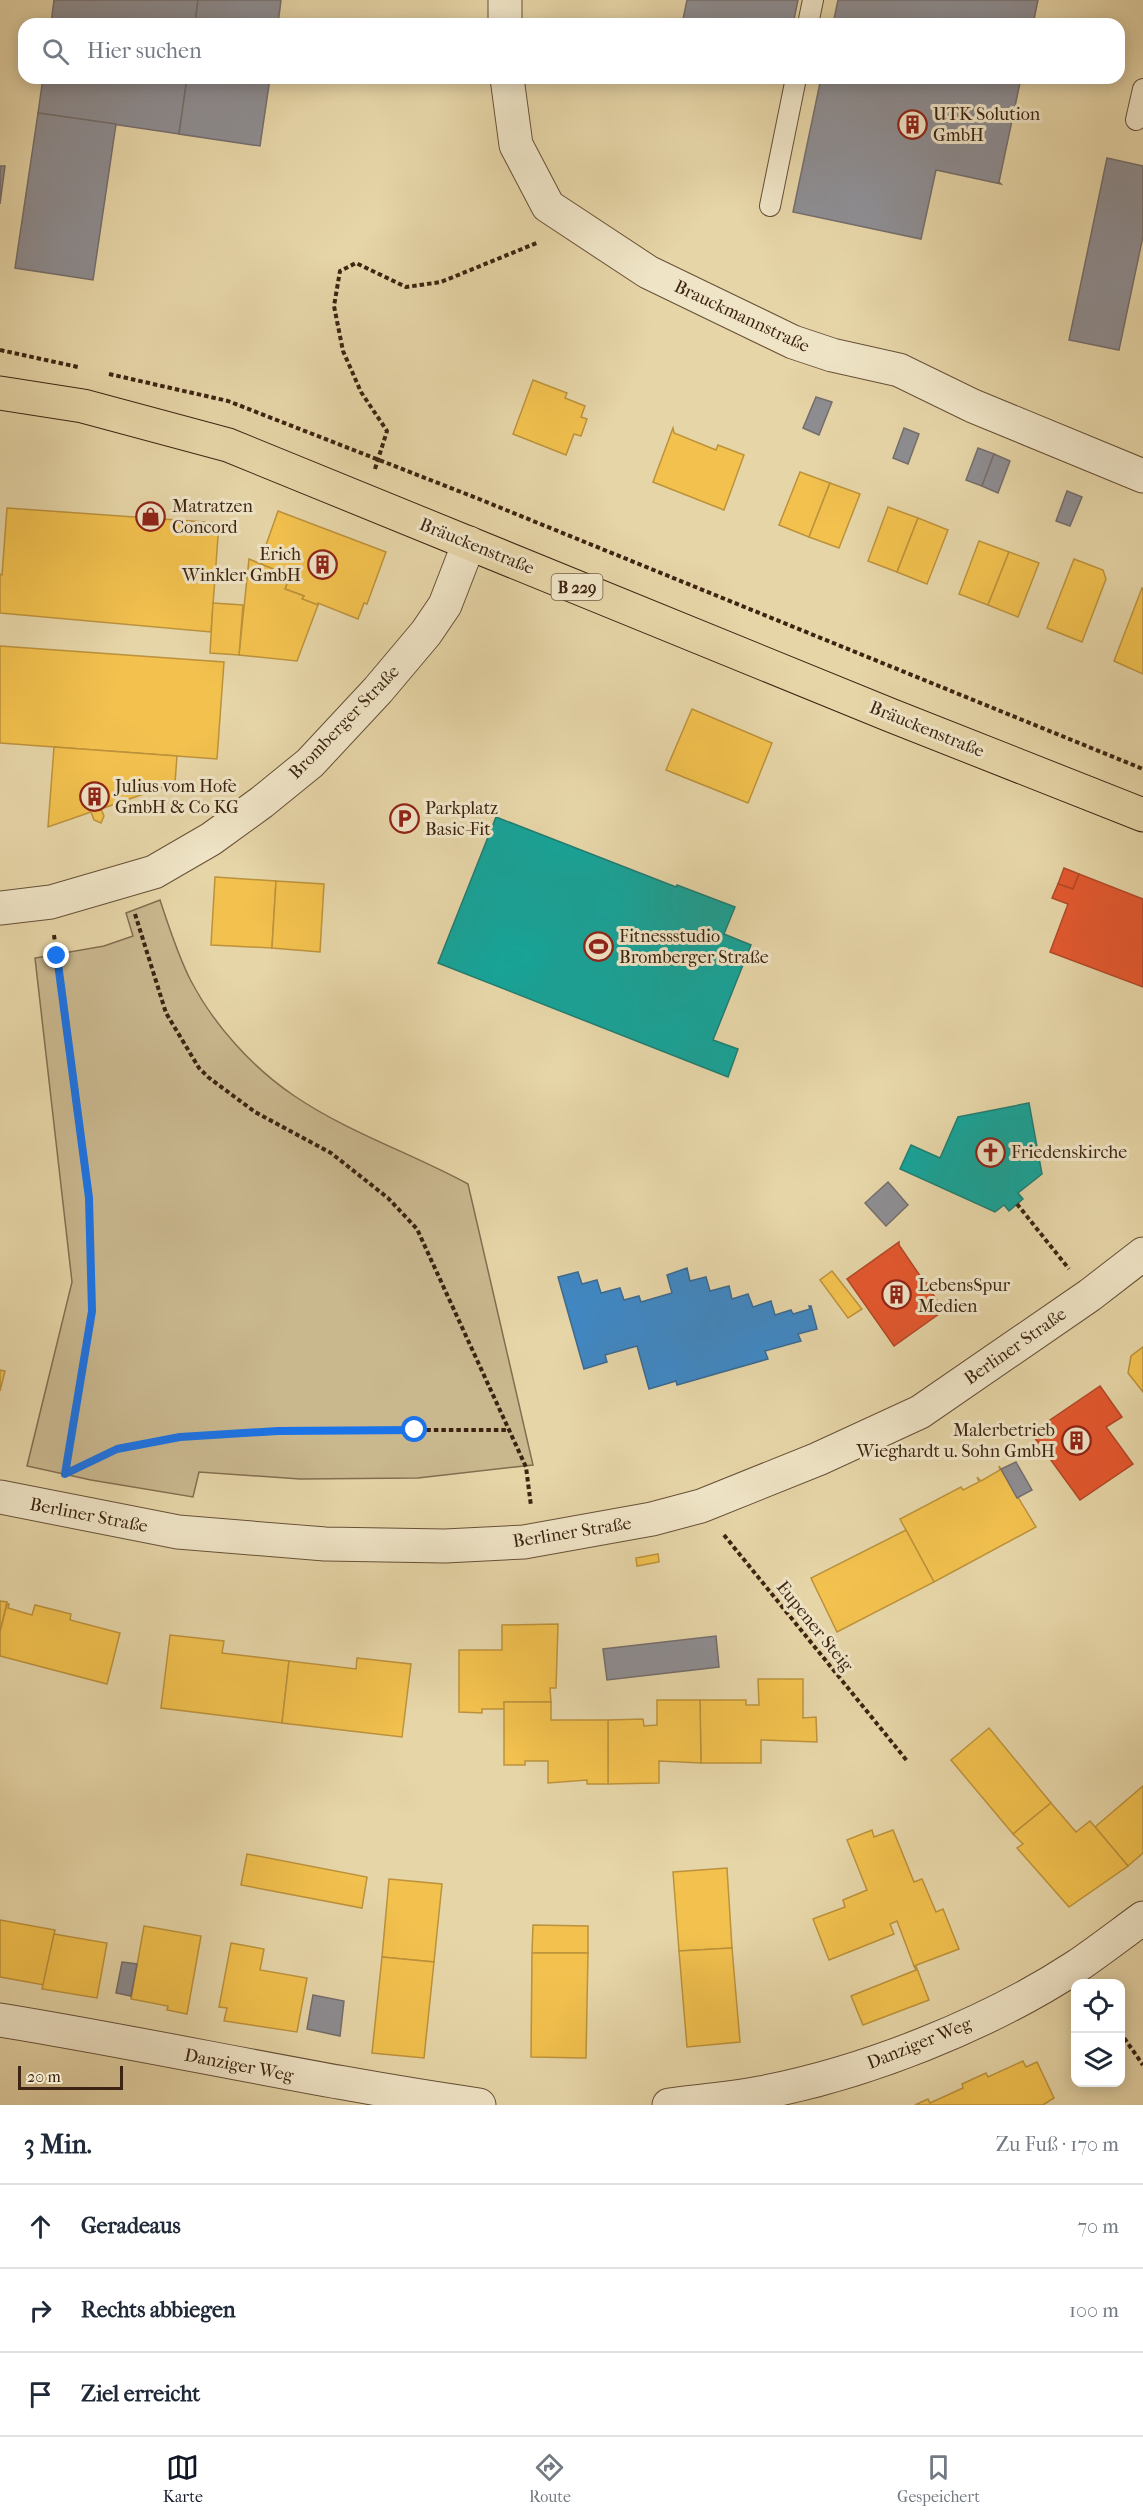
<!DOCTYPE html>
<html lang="de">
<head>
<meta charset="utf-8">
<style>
  :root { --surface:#fff; --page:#f6f6f7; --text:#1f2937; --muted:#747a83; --line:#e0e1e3; --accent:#111827 }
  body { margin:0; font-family:"IM FELL French Canon",serif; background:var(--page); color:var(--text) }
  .controls { position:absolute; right:18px; bottom:18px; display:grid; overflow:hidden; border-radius:12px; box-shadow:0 3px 15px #0003 }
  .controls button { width:54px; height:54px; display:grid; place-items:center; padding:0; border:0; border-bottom:2px solid var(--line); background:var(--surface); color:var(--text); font:30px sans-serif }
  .scale { position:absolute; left:18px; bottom:15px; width:105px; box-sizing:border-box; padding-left:6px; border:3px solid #3d2412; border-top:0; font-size:16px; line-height:21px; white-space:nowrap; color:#3d2412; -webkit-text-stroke:4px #efe4c6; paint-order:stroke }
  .stop { position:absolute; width:18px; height:18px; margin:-14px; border:4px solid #1a73e8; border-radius:50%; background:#fff }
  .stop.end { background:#1a73e8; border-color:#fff; box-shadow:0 2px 6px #0008 }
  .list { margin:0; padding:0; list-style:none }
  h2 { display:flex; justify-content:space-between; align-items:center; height:78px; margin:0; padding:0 24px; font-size:26px }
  h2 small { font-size:20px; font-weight:400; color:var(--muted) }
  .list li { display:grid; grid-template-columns:39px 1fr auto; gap:18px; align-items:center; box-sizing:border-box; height:84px; padding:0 24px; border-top:2px solid var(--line) }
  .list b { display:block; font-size:22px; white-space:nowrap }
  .list em { font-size:20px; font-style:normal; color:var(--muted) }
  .icon { flex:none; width:33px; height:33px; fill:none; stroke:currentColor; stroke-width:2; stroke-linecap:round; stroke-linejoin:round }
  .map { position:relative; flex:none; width:1143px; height:2105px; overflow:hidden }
  .search { position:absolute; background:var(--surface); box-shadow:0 3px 15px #0003; left:18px; right:18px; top:18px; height:66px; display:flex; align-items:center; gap:15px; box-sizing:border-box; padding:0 21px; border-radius:18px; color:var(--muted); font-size:22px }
  .sheet { height:330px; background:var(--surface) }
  nav { display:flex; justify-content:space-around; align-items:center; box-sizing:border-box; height:84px; border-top:2px solid var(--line); background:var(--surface); font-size:16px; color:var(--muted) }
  nav a { display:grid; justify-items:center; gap:3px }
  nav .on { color:var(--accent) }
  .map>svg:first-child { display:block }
  .green { fill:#c9b78e; stroke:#836e50; stroke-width:1.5 }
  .homes { fill:#f2c14e; stroke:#bc923c; stroke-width:1.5 }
  .shops { fill:#e4572e; stroke:#b24826; stroke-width:1.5 }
  .schools { fill:#3f88c5; stroke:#3e6a8f; stroke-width:1.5 }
  .public { fill:#17a398; stroke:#227d70; stroke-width:1.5 }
  .industry { fill:#8d8d92; stroke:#756e6c; stroke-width:1.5 }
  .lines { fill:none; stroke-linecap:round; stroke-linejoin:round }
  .service-casing { stroke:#675037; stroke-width:22 }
  .minor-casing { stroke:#675037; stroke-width:35 }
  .primary-casing { stroke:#3d2412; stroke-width:35 }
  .path { stroke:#3d2412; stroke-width:4; stroke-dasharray:4.5 3; stroke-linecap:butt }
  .service { stroke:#efe4c6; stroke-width:20 }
  .minor { stroke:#efe4c6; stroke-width:33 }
  .primary { stroke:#e6d5a7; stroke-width:33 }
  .route { stroke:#1a73e8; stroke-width:8 }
  .labels { text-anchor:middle; stroke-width:6; stroke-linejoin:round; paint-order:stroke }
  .shield { fill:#efe4c6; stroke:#725e48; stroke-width:1.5 }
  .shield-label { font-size:16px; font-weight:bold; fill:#3d2412 }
  .poi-label { font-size:18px; fill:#3d2412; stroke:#efe4c6; text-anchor:start }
  .street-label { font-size:18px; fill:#3d2412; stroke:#efe4c6 }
</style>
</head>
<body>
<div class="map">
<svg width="1143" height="2105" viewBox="0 0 1143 2105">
  <rect width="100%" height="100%" fill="#e6d5a7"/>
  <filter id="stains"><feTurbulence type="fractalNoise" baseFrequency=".00333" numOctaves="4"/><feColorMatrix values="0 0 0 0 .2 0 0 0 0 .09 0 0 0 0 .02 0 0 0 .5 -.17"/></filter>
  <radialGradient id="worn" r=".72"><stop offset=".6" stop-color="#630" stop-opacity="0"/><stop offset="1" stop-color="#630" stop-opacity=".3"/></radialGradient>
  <path class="green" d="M160,900C169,927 178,956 191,981C214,1025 252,1067 293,1095C347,1132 411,1153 468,1184L533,1465L418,1478L300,1479L199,1472L193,1497L91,1480L27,1466L72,1282L35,958L104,946L133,936L126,913Z"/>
  <g class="homes">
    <polygon points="533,380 567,393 565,398 585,406 581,417 587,419 581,436 574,434 566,455 513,434"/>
    <polygon points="673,428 674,433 716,450 718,445 744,455 724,510 653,482"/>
    <polygon points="800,472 830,483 809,537 779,525"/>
    <polygon points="830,483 860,494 839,548 809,537"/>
    <polygon points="888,507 918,518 897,572 868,561"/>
    <polygon points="7,508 219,523 211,632 0,613 0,574 2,575"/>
    <polygon points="278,511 386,552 367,604 364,603 358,619 318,603 318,605 302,599 304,596 285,589 290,576 264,566 260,562"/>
    <polygon points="918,518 948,530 927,584 897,572"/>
    <polygon points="979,541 1009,552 988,605 959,594"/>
    <polygon points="1009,552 1039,563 1018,617 988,605"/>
    <polygon points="249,559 290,576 285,589 304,596 302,599 318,605 297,661 239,655"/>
    <polygon points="1074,559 1103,570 1106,579 1082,642 1047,628"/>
    <polygon points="1142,588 1143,588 1143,674 1114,661"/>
    <polygon points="213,603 243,605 239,655 210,653"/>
    <polygon points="0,646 224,662 217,759 0,743"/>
    <polygon points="692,709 772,743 748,803 666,770"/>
    <polygon points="54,747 177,756 175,783 101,809 104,816 101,823 94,820 91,812 48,827"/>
    <polygon points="215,877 276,881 272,948 211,945"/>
    <polygon points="276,881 324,884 320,952 272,948"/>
    <polygon points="832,1271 862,1309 848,1318 820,1280"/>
    <polygon points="1143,1347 1143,1392 1128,1373 1131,1356"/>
    <polygon points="0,1370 5,1371 0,1391"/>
    <polygon points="999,1466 1036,1527 934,1582 900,1519 961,1487 963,1490 979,1482 977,1477 981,1481 1000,1470"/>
    <polygon points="906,1530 934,1582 837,1632 811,1578"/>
    <polygon points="658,1554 659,1562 637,1566 636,1558"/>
    <polygon points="0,1601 7,1602 0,1632"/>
    <polygon points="7,1604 9,1604 8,1608 32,1615 35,1605 71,1614 70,1620 120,1633 107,1684 0,1656 0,1632"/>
    <polygon points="558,1624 556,1688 550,1688 551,1702 504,1702 505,1709 482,1709 482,1713 459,1712 459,1650 502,1650 502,1625"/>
    <polygon points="170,1635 224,1641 222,1653 289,1661 282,1723 161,1708"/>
    <polygon points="357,1658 411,1664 402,1737 282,1723 289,1661 356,1669"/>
    <polygon points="758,1679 803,1679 803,1718 816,1717 817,1742 761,1740 761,1763 701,1763 700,1700 746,1700 746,1705 759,1705"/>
    <polygon points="657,1700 700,1700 701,1763 659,1761 659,1783 608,1784 608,1720 643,1719 644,1726 657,1725"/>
    <polygon points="504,1702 551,1702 551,1720 608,1720 608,1784 587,1784 587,1780 548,1783 548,1761 525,1761 525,1765 504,1765"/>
    <polygon points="989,1728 1051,1803 1013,1834 951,1760"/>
    <polygon points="1143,1786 1143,1853 1128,1866 1095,1827"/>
    <polygon points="1051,1803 1076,1832 1090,1821 1128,1866 1069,1907 1017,1848 1023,1844 1013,1834"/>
    <polygon points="872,1830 874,1837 893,1830 914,1882 922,1879 936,1912 943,1909 959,1949 914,1966 897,1921 890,1924 894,1934 829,1960 813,1919 845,1907 843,1900 867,1890 847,1840"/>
    <polygon points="247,1854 367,1877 362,1908 241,1885"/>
    <polygon points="727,1868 732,1948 679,1951 673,1872"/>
    <polygon points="389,1879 442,1884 434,1962 382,1957"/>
    <polygon points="0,1920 55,1930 44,1985 0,1977"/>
    <polygon points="533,1925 588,1926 588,1953 532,1953"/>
    <polygon points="144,1926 201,1936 187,2014 167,2010 168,2006 131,1999"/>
    <polygon points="54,1934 107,1943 97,1998 42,1989"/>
    <polygon points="231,1943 264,1949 260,1970 307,1978 297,2032 224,2021 227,2008 219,2007"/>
    <polygon points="732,1948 740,2042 687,2047 679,1951"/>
    <polygon points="532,1953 588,1953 586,2058 531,2057"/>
    <polygon points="382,1957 434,1962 424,2058 372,2053"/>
    <polygon points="914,1966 916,1966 929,2000 863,2025 851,1996 916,1970"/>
    <polygon points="1023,2061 1026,2067 1037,2062 1054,2098 1043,2105 915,2105 928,2099 930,2103 963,2088 962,2084 986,2073 988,2077"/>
  </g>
  <g class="shops">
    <polygon points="1064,868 1079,874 1073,889 1058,884"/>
    <polygon points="1079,874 1143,899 1143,987 1050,952 1068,904 1052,898 1058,884 1073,889"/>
    <polygon points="899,1242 899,1245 925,1283 928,1283 926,1284 943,1309 946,1309 894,1346 847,1279"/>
    <polygon points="1100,1386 1122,1417 1106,1427 1133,1464 1080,1500 1031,1433"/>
  </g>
  <polygon class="schools" points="687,1268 690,1281 706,1277 710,1291 729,1286 732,1299 748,1294 753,1307 771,1301 775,1315 791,1310 793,1314 810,1309 809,1306 811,1306 817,1329 798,1334 801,1341 765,1351 768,1359 677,1385 676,1381 649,1389 637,1346 605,1355 607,1362 584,1369 558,1277 578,1272 582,1284 597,1280 601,1293 620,1288 624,1300 639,1296 641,1302 672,1293 667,1275"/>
  <g class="public">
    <polygon points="496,817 676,887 677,885 735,907 724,934 751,945 713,1040 738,1049 728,1077 438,963"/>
    <polygon points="1029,1103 1042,1174 1018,1193 1023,1199 1009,1211 1004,1205 995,1212 900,1169 911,1145 940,1158 958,1117"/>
  </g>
  <g class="industry">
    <polygon points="54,0 198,0 195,24 51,24"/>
    <polygon points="198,0 281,0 278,24 195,24"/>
    <polygon points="687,0 798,0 793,24 682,24"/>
    <polygon points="838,0 1038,0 1033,24 833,24"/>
    <polygon points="43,78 187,78 179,134 38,113"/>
    <polygon points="187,78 270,78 260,146 179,134"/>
    <polygon points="821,78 1021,78 999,182 1001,184 936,170 921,239 793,212"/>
    <polygon points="38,113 116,124 93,280 15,268"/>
    <polygon points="1107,158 1143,166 1143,236 1119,350 1069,340"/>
    <polygon points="0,166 5,166 0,204"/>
    <polygon points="816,397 832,402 819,435 803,428"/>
    <polygon points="904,428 919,434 908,464 893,458"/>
    <polygon points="978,448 994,454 982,486 966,480"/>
    <polygon points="994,454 1010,461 998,493 982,486"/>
    <polygon points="1067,491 1082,497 1070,526 1056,521"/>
    <polygon points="888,1182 908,1205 886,1226 865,1203"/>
    <polygon points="1016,1462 1032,1490 1017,1498 1001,1469"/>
    <polygon points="716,1636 719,1667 607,1680 603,1649"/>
    <polygon points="122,1962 137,1964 131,1996 116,1993"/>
    <polygon points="313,1995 344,2001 340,2036 307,2029"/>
  </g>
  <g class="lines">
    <defs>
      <g id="service">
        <polyline points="808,24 813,0"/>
        <polyline points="1136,120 1143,89"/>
        <polyline points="770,206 796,78"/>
      </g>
      <g id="minor">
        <polyline points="505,0 505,24"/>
        <polyline points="507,78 516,145 548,206 648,272 793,342 832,355 899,370 973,406 1143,476"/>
        <polyline points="0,908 51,902 154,872 211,839 262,802 310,763 378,690 426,633 445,605 469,543"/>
        <polyline points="0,1497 178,1532 325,1544 445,1546 524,1542 652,1519 701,1506 818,1459 920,1412 1090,1295 1143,1254"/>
        <path d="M0,2020C160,2046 318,2082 479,2105"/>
        <path d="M669,2105C699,2101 730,2099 760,2093C865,2073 987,2025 1077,1966C1099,1951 1121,1934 1143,1918"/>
      </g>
      <polyline id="primary" points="0,393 83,406 228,445 890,715 1143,815"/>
    </defs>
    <use href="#service" class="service-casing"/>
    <use href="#minor" class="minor-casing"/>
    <use href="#primary" class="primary-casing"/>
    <g class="path">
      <polyline points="0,350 78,367"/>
      <polyline points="109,374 228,401 479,499 1143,769"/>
      <polyline points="375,469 387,431 361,392 343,351 334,306 340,271 356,263 406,287 441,282 539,242"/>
      <polyline points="135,914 166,1013 199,1068 208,1077 255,1112 331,1153 388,1198 417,1229 526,1467 531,1506"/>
      <polyline points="54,935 89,1198 92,1311 65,1475"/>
      <polyline points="1017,1204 1069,1269"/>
      <polyline points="66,1474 117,1449 180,1437 298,1430 508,1430"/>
      <polyline points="724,1535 908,1762"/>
      <polyline points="1120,2032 1143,2065"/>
    </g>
    <use href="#service" class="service"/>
    <use href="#minor" class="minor"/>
    <use href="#primary" class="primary"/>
  </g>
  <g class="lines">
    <polyline class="route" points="57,956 89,1198 92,1311 65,1474 117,1449 180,1437 278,1431 415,1430"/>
  </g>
  <defs>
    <symbol id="building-ring" viewBox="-11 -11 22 22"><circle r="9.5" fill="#efe4c6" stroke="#8f2418" stroke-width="1.5"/><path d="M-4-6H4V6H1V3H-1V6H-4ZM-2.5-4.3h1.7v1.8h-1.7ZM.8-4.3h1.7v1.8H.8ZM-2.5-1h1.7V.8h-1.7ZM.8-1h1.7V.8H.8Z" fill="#8f2418"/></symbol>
    <symbol id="shop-ring" viewBox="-11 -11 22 22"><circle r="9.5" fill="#efe4c6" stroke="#8f2418" stroke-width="1.5"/><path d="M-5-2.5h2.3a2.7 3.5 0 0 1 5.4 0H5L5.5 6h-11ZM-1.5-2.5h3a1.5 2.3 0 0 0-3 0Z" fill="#8f2418"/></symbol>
    <symbol id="parking-ring" viewBox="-11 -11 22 22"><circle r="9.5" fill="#efe4c6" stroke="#8f2418" stroke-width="1.5"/><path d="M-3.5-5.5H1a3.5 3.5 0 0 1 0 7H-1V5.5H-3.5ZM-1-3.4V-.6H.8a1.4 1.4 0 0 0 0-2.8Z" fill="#8f2418"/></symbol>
    <symbol id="stadium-ring" viewBox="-11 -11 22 22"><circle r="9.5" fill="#efe4c6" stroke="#8f2418" stroke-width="1.5"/><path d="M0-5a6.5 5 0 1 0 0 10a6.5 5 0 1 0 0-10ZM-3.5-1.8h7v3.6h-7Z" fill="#8f2418"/></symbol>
    <symbol id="church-ring" viewBox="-11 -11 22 22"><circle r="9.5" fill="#efe4c6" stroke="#8f2418" stroke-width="1.5"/><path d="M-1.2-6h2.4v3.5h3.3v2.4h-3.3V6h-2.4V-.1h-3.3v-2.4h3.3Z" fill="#8f2418"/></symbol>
  </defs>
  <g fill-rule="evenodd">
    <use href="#building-ring" x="896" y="108" width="33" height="33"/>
    <use href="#shop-ring" x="134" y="500" width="33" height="33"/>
    <use href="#building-ring" x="306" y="548" width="33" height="33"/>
    <use href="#building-ring" x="78" y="780" width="33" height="33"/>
    <use href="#parking-ring" x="388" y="802" width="33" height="33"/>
    <use href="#stadium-ring" x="582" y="930" width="33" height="33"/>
    <use href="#church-ring" x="974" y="1136" width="33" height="33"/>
    <use href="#building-ring" x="880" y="1278" width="33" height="33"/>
    <use href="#building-ring" x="1060" y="1424" width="33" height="33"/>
  </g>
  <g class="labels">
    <rect class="shield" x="551.5" y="574" width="51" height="26" rx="4.5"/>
    <g class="shield-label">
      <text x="577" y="593">B 229</text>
    </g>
    <g class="poi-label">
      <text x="933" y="120">UTK Solution<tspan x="933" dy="21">GmbH</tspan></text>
      <text x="172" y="512">Matratzen<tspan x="172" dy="21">Concord</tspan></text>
      <text x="301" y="560" text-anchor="end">Erich<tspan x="301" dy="21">Winkler GmbH</tspan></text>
      <text x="115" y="792">Julius vom Hofe<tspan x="115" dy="21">GmbH &amp; Co KG</tspan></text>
      <text x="425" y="814">Parkplatz<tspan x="425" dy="21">Basic-Fit</tspan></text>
      <text x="619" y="942">Fitnessstudio<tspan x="619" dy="21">Bromberger Straße</tspan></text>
      <text x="1011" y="1158">Friedenskirche</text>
      <text x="918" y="1291">LebensSpur<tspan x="918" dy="21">Medien</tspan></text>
      <text x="1055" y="1436" text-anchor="end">Malerbetrieb<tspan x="1055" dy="21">Wieghardt u. Sohn GmbH</tspan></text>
    </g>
    <g class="street-label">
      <text transform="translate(742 316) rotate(25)" y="6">Brauckmannstraße</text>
      <text transform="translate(477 546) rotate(22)" y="6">Bräuckenstraße</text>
      <text transform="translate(344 722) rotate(-46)" y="6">Bromberger Straße</text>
      <text transform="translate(927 729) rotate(22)" y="6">Bräuckenstraße</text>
      <text transform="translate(1015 1346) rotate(-35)" y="6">Berliner Straße</text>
      <text transform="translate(89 1515) rotate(11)" y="6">Berliner Straße</text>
      <text transform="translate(572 1532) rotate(-9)" y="6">Berliner Straße</text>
      <text transform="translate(815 1626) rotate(51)" y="6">Eupener Steig</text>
      <text transform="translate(919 2043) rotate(-22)" y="6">Danziger Weg</text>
      <text transform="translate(239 2065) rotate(11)" y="6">Danziger Weg</text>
    </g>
  </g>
  <rect width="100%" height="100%" filter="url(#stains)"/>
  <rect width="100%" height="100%" fill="url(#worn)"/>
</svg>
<div class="controls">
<button><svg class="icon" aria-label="locate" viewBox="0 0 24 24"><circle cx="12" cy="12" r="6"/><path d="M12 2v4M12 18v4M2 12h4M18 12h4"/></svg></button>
<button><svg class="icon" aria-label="layers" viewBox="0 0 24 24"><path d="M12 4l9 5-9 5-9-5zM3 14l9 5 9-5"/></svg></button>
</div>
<div class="scale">20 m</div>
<div class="stop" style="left:415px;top:1430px"></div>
<div class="stop end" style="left:57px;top:956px"></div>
<div class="search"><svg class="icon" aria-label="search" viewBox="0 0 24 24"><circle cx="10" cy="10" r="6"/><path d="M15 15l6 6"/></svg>Hier suchen</div>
</div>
<section class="sheet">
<h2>3 Min.<small>Zu Fuß · 170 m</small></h2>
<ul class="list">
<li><svg class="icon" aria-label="ahead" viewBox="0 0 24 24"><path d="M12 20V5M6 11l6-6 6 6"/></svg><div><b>Geradeaus</b></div><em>70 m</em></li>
<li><svg class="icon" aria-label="right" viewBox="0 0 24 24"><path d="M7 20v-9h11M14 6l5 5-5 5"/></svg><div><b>Rechts abbiegen</b></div><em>100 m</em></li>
<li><svg class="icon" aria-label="arrive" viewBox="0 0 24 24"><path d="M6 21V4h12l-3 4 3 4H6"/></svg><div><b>Ziel erreicht</b></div></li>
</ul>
</section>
<nav>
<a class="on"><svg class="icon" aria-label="map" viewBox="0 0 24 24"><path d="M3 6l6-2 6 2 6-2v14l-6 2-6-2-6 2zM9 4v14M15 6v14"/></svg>Karte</a>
<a><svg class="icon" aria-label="directions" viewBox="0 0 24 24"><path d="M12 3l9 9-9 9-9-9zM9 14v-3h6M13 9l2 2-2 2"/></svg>Route</a>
<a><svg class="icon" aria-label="saved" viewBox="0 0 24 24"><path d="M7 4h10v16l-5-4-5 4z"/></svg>Gespeichert</a>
</nav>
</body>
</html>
